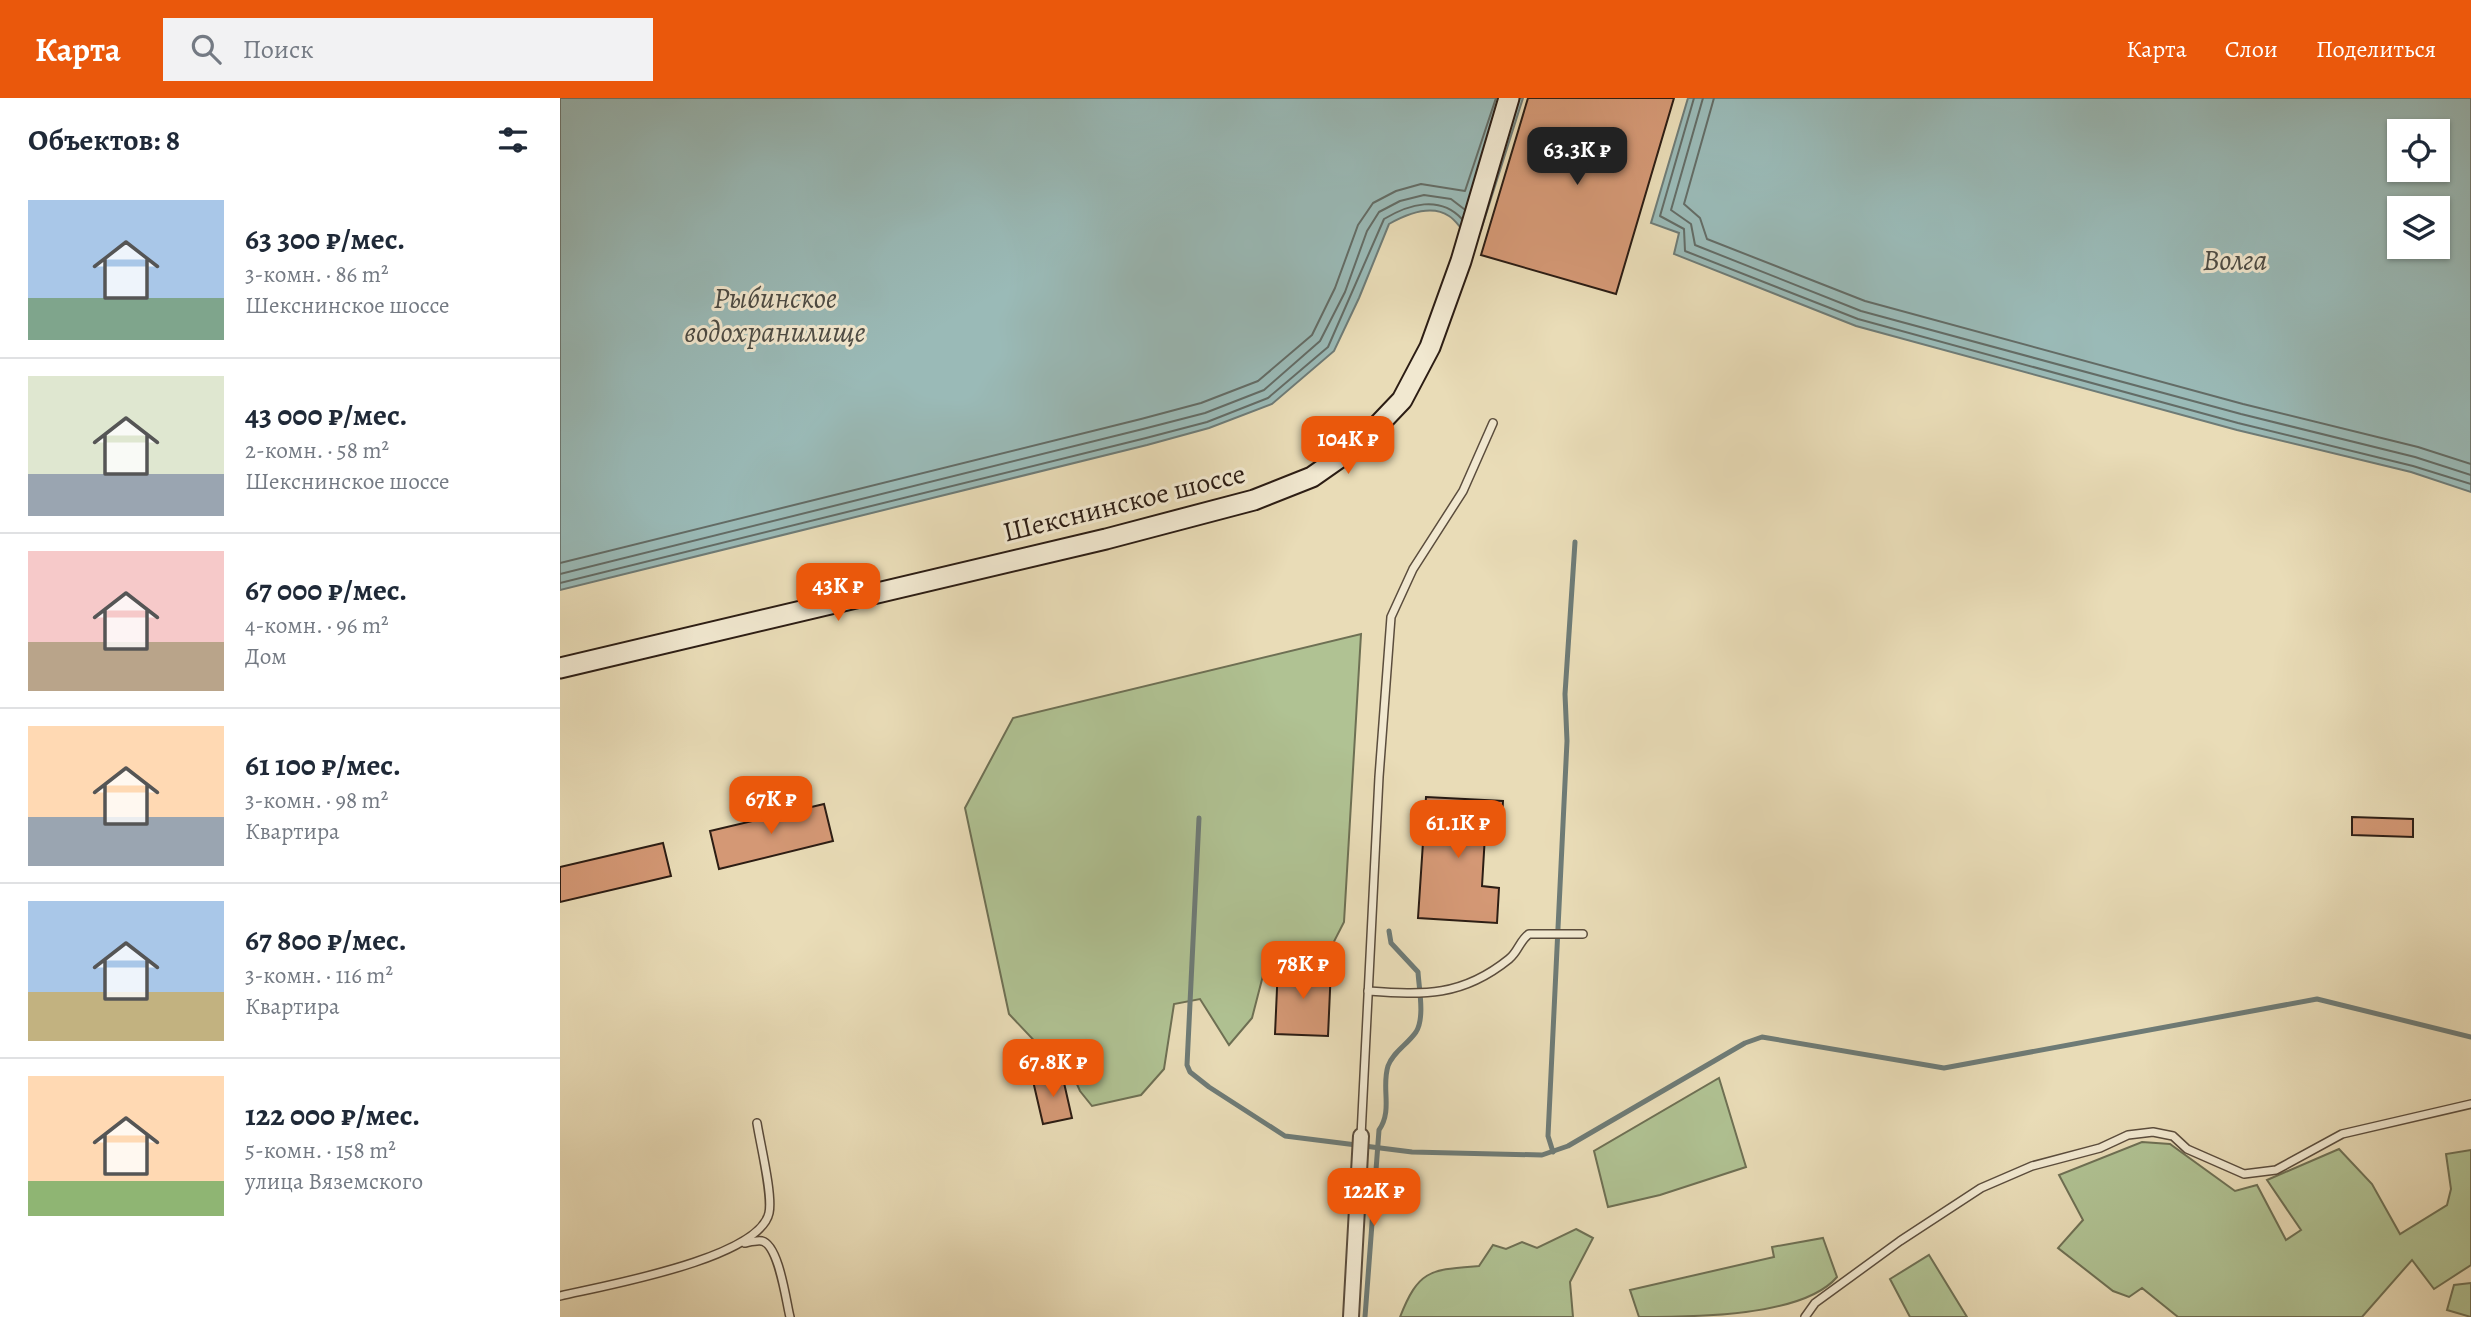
<!DOCTYPE html>
<html lang="ru">
<head>
<meta charset="utf-8">
<style>
	body { margin:0; font-family:Alegreya,serif; background:#f2f2f3; color:#1f2937; height:100vh; display:flex; flex-direction:column; font-size:26px; white-space:nowrap }
	* { box-sizing:border-box; margin:0 }
	p { font-size:23px; color:#747a83 }
	.icon { flex:none; width:38px; height:38px; fill:none; stroke:currentColor; stroke-width:2; stroke-linecap:round; stroke-linejoin:round }
	.map { position:relative; flex:1; overflow:hidden }
	.details { display:flex; flex-direction:column; background:#fff; width:560px }
	.details>* { flex:none }
	.fabs { position:absolute; left:1827px; top:21px; display:grid; gap:14px }
	.fabs a { display:grid; place-items:center; width:63px; height:63px; border-radius:0px; background:#fff; box-shadow:0 2px 5px #0004; font-size:35px }
	.price { position:absolute; translate:-50% -60px; padding:0 16px; border-radius:14px; background:#ea580c; color:#fff; font-size:23px; line-height:46px; filter:drop-shadow(0 2px 4px #0008) }
	.price::after { content:''; position:absolute; left:50%; top:42px; width:21px; height:16px; margin-left:-10px; background:inherit; clip-path:polygon(0 0,100% 0,50% 100%) }
	.price.active { background:#222; color:#fff }
	ul { padding:0; list-style:none }
	li { display:flex; align-items:center; gap:21px; height:175px; padding:0 28px }
	li+li { border-top:2px solid #e0e1e3 }
	li span { display:grid; place-items:center; flex:none; width:196px; height:140px; border-radius:0px; color:#555 }
	li>.icon { margin-inline-start:auto }
	span .icon { width:84px; height:84px; fill:#fffc; stroke-width:1 }
	li b { font-size:30px }
	h2 { display:flex; justify-content:space-between; align-items:center; height:84px; padding:0 28px; font-size:30px }
	header { display:flex; align-items:center; gap:42px; box-sizing:border-box; height:98px; padding:0 35px; background:#ea580c; color:#fff }
	header strong { font-size:33px }
	nav { display:flex; gap:38px; margin-inline-start:auto; font-size:24px }
	.search { width:490px; height:63px; background:#f2f2f3; display:flex; align-items:center; gap:18px; box-sizing:border-box; padding:0 24px; border-radius:0px; color:#747a83; font-size:26px }
	main { display:flex; flex:1; min-height:0 }
	.map>svg:first-child { display:block }
</style>
</head>
<body>
<header>
<strong>Карта</strong>
<div class="search"><svg class="icon" aria-label="search" viewBox="0 0 24 24"><circle cx="10" cy="10" r="6"/><path d="M15 15l6 6"/></svg>Поиск</div>
<nav><a>Карта</a><a>Слои</a><a>Поделиться</a></nav>
</header>
<main>
<section class="details">
<h2>Объектов: 8<svg class="icon" aria-label="filters" viewBox="0 0 24 24"><path d="M4 7h16M4 17h16"/><circle cx="9" cy="7" r="2"/><circle cx="15" cy="17" r="2"/></svg></h2>
<ul>
<li><span style="background:linear-gradient(#a9c7e8 70%,#7fa58c 0)"><svg class="icon" aria-label="home" viewBox="0 0 24 24"><path d="M3 11l9-7 9 7M6 9v11h12V9"/></svg></span><div><b>63 300 ₽/мес.</b><p>3-комн. · 86 m²</p><p>Шекснинское шоссе</p></div></li>
<li><span style="background:linear-gradient(#dfe7d0 70%,#9aa5b1 0)"><svg class="icon" aria-label="home" viewBox="0 0 24 24"><path d="M3 11l9-7 9 7M6 9v11h12V9"/></svg></span><div><b>43 000 ₽/мес.</b><p>2-комн. · 58 m²</p><p>Шекснинское шоссе</p></div></li>
<li><span style="background:linear-gradient(#f6c9c9 65%,#b9a48a 0)"><svg class="icon" aria-label="home" viewBox="0 0 24 24"><path d="M3 11l9-7 9 7M6 9v11h12V9"/></svg></span><div><b>67 000 ₽/мес.</b><p>4-комн. · 96 m²</p><p>Дом</p></div></li>
<li><span style="background:linear-gradient(#ffd9b3 65%,#9aa5b1 0)"><svg class="icon" aria-label="home" viewBox="0 0 24 24"><path d="M3 11l9-7 9 7M6 9v11h12V9"/></svg></span><div><b>61 100 ₽/мес.</b><p>3-комн. · 98 m²</p><p>Квартира</p></div></li>
<li><span style="background:linear-gradient(#a9c7e8 65%,#c2b280 0)"><svg class="icon" aria-label="home" viewBox="0 0 24 24"><path d="M3 11l9-7 9 7M6 9v11h12V9"/></svg></span><div><b>67 800 ₽/мес.</b><p>3-комн. · 116 m²</p><p>Квартира</p></div></li>
<li><span style="background:linear-gradient(#ffd9b3 75%,#8fb573 0)"><svg class="icon" aria-label="home" viewBox="0 0 24 24"><path d="M3 11l9-7 9 7M6 9v11h12V9"/></svg></span><div><b>122 000 ₽/мес.</b><p>5-комн. · 158 m²</p><p>улица Вяземского</p></div></li>
</ul>
</section>
<div class="map">
<svg width="1911" height="1219" viewBox="0 0 1911 1219">
	<rect width="100%" height="100%" fill="#e9dcb7"/>
	<filter id="stains"><feTurbulence type="fractalNoise" baseFrequency=".00286" numOctaves="4"/><feColorMatrix values="0 0 0 0 .2 0 0 0 0 .09 0 0 0 0 .02 0 0 0 .5 -.17"/></filter>
	<radialGradient id="worn" r=".72"><stop offset=".6" stop-color="#630" stop-opacity="0"/><stop offset="1" stop-color="#630" stop-opacity=".3"/></radialGradient>
	<!-- green -->
	<g fill="#b0c293" stroke="#6e7054" stroke-width="2">
		<polygon points="801,536 784,824 762,867 707,862 692,920 669,947 640,901 614,906 604,971 581,997 532,1008 520,993 511,973 501,971 449,916 405,710 453,620"/>
		<polygon points="1159,980 1186,1069 1100,1097 1048,1109 1034,1053"/>
		<polygon points="1582,1044 1610,1046 1675,1093 1697,1087 1726,1142 1741,1132 1707,1082 1779,1051 1812,1086 1840,1136 1887,1107 1891,1091 1886,1056 1911,1052 1911,1167 1874,1191 1852,1162 1802,1219 1618,1219 1582,1190 1569,1199 1553,1193 1498,1150 1523,1122 1499,1077"/>
		<path d="M1016 1131 1033 1140 1010 1184 1013 1219H840C859 1171 870 1172 919 1168L933 1147 946 1151 962 1144 977 1150Z"/>
		<path d="M1263 1140 1277 1179C1243 1219 1134 1219 1079 1219L1070 1192 1214 1159 1212 1149Z"/>
		<polygon points="1369,1157 1407,1219 1350,1219 1330,1181"/>
		<polygon points="1911,1185 1911,1219 1887,1212 1894,1187"/>
	</g>
	<!-- water -->
	<g fill="#9abab7" stroke="#6e7b76" stroke-width="2" fill-rule="evenodd">
		<path d="M0 0H963L921 132 915 139C901 136 900 125 889 118 871 106 845 117 829 126L799 200 774 253 712 306 649 330 587 347 0 492Z"/>
		<path d="M1128 0H1911V394L1851 374 1677 332 1296 228 1114 156 1119 135 1091 125ZM1839 33H1878V72H1839ZM1839 110H1878V149H1839Z"/>
	</g>
	<g fill="none" stroke-linecap="round" stroke-linejoin="round">
		<!-- shore -->
		<g stroke="#636c66" stroke-width="2">
			<polyline points="1134,0 1100,118 1124,131 1125,153 1298,221 1678,325 1853,368 1911,386"/>
			<polyline points="1143,0 1111,112 1131,126 1135,147 1301,213 1681,316 1855,359 1911,377"/>
			<polyline points="1154,0 1124,106 1140,120 1147,141 1305,203 1683,306 1858,349 1911,366"/>
			<polyline points="0,465 581,321 641,305 698,283 752,237 775,190 798,127 813,105 836,93 861,86 905,93 936,0"/>
			<polyline points="0,476 583,331 645,315 704,292 760,243 785,194 807,133 819,114 840,103 864,97 891,101 904,111"/>
			<path d="M0 485 586 340 647 324 708 300 768 249 824 121C849 106 880 97 902 121"/>
		</g>
		<!-- stream -->
		<g stroke="#6e7b76" stroke-width="5">
			<polyline points="639,720 627,967 630,974 649,989 725,1038 852,1054 982,1057 1008,1048 1185,945 1202,939 1384,970 1757,901 1911,939"/>
			<polyline points="993,1054 988,1038 1007,643 1005,596 1015,444"/>
			<path d="M805 1219 819 1032C833 1012 821 990 828 968 833 954 847 947 856 934 865 920 859 891 858 874L831 845 829 833"/>
		</g>
	</g>
	<!-- building -->
	<g fill="#d49875" stroke="#2c1d14" stroke-width="2">
		<polygon points="968,0 1114,0 1056,196 921,157"/>
		<polygon points="866,699 943,703 941,737 925,737 922,788 939,790 937,825 858,820"/>
		<polygon points="264,706 273,743 159,771 150,733"/>
		<polygon points="1792,719 1853,721 1853,739 1792,737"/>
		<polygon points="103,745 111,778 0,804 0,769"/>
		<polygon points="718,868 771,870 768,938 715,936"/>
		<polygon points="502,976 512,1020 483,1026 473,983"/>
	</g>
	<g fill="none" stroke-linecap="round" stroke-linejoin="round">
		<defs>
			<g id="lane">
				<path d="M808 893C864 897 902 899 949 861 958 854 960 842 969 836H1023"/>
				<polyline points="801,1038 819,679 831,519 853,471 903,393 933,325"/>
				<path d="M185 1145C190 1144 197 1142 202 1143 219 1147 226 1203 230 1219"/>
				<path d="M0 1198C42 1188 199 1161 209 1115 213 1097 200 1045 197 1025"/>
				<polyline points="1245,1219 1255,1205 1340,1143 1421,1090 1472,1068 1540,1050 1568,1037 1593,1034 1613,1038 1627,1051 1684,1076 1716,1072 1782,1036 1911,1006"/>
			</g>
			<polyline id="street" points="791,1219 801,1038"/>
			<polyline id="secondary" points="0,570 546,441 694,402 752,379 802,344 842,302 870,249 901,163 949,0"/>
		</defs>
		<!-- lane casing -->
		<use href="#lane" stroke="#5b4d3d" stroke-width="10"/>
		<!-- street casing -->
		<use href="#street" stroke="#5b4d3d" stroke-width="18"/>
		<!-- secondary casing -->
		<use href="#secondary" stroke="#2c1d14" stroke-width="23"/>
		<!-- lane -->
		<use href="#lane" stroke="#f1e8d0" stroke-width="7"/>
		<!-- street -->
		<use href="#street" stroke="#f1e8d0" stroke-width="14"/>
		<!-- secondary -->
		<use href="#secondary" stroke="#f1e8d0" stroke-width="19"/>
	</g>
	<g text-anchor="middle" dominant-baseline="central" stroke-width="6" stroke-linejoin="round" paint-order="stroke">
		<!-- street labels -->
		<g font-size="28" fill="#2c1d14" stroke="#f1e8d0">
			<text transform="translate(564 405) rotate(-14)">Шекснинское шоссе</text>
		</g>
		<!-- water labels -->
		<g font-size="30" font-style="italic" fill="#4d4c45" stroke="#f1e8d0">
			<text x="1675" y="162">Волга</text>
			<text x="215" y="200">Рыбинское<tspan x="215" dy="34">водохранилище</tspan></text>
		</g>
	</g>
	<rect width="100%" height="100%" filter="url(#stains)"/>
	<rect width="100%" height="100%" fill="url(#worn)"/>
</svg>
<div class="fabs">
<a><svg class="icon" aria-label="locate" viewBox="0 0 24 24"><circle cx="12" cy="12" r="6"/><path d="M12 2v4M12 18v4M2 12h4M18 12h4"/></svg></a>
<a><svg class="icon" aria-label="layers" viewBox="0 0 24 24"><path d="M12 4l9 5-9 5-9-5zM3 14l9 5 9-5"/></svg></a>
</div>
<b class="price active" style="left:1017px;top:89px">63.3K ₽</b>
<b class="price" style="left:788px;top:378px">104K ₽</b>
<b class="price" style="left:278px;top:525px">43K ₽</b>
<b class="price" style="left:211px;top:738px">67K ₽</b>
<b class="price" style="left:898px;top:762px">61.1K ₽</b>
<b class="price" style="left:743px;top:903px">78K ₽</b>
<b class="price" style="left:493px;top:1001px">67.8K ₽</b>
<b class="price" style="left:814px;top:1130px">122K ₽</b>
</div>
</main>
</body>
</html>
